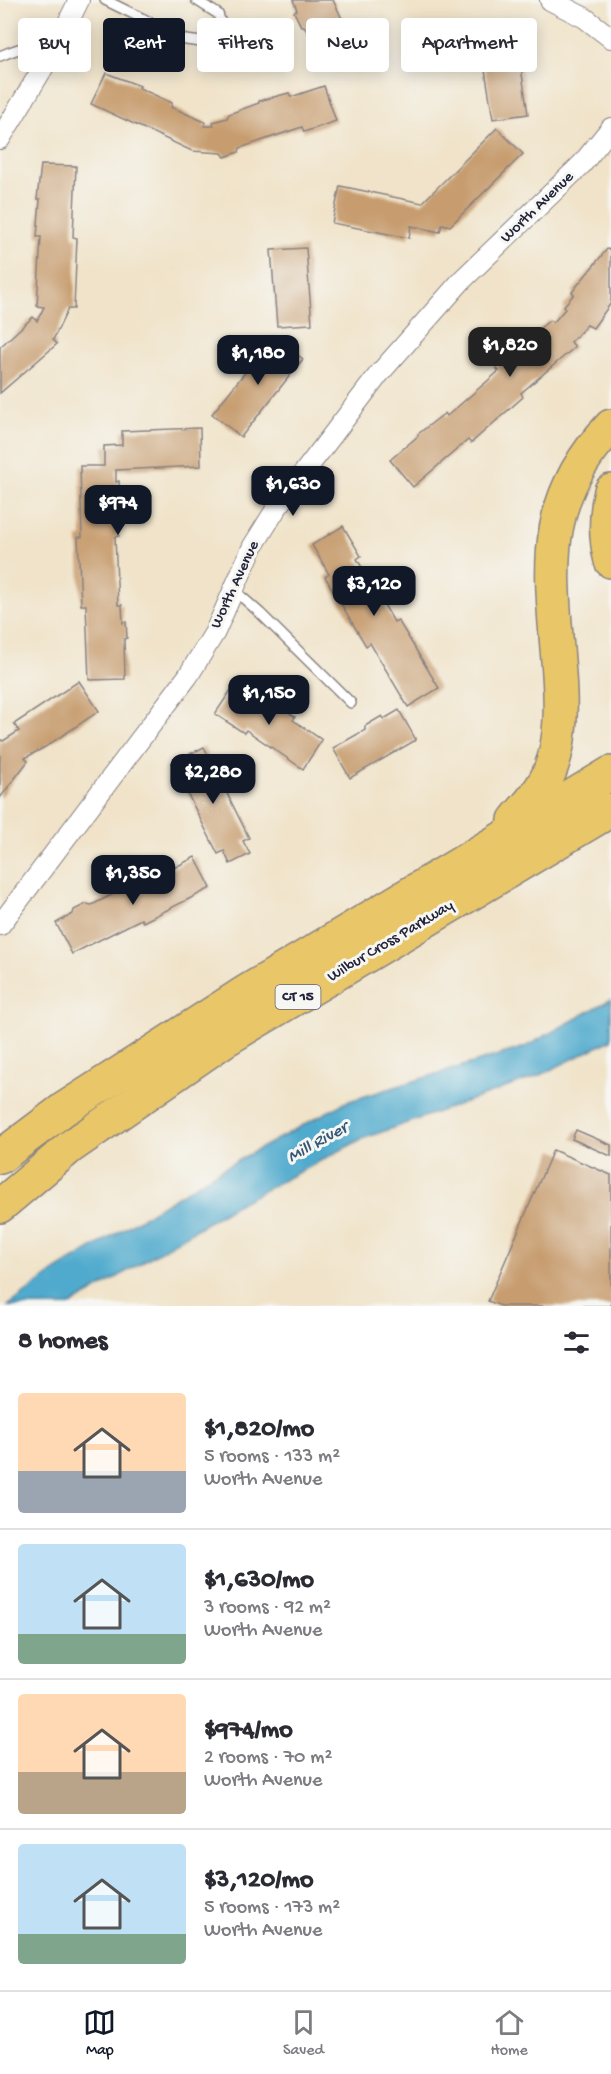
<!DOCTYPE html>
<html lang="en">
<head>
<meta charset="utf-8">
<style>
	body { margin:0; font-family:"Gochi Hand",sans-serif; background:#f7f7f7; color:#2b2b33; height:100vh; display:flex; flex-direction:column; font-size:22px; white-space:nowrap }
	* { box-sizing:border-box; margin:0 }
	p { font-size:20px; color:#7c7c81 }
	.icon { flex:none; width:33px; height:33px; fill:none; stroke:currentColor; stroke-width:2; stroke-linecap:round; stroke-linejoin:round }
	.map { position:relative; height:1306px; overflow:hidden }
	.panel { display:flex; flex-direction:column; background:#fff; flex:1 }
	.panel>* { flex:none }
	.banner { position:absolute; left:18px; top:18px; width:576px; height:54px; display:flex; gap:12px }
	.price { position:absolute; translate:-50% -51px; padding:0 14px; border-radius:12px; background:#111827; color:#fff; font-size:20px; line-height:39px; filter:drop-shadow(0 2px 3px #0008) }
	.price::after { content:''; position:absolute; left:50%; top:36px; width:18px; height:14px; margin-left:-9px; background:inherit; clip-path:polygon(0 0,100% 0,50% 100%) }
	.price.on { background:#222; color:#fff }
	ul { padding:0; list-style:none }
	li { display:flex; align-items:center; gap:18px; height:150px; padding:0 18px }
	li+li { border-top:2px solid #e1e1e2 }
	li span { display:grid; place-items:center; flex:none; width:168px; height:120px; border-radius:6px; color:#555 }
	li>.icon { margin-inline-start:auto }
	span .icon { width:72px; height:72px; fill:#fffc; stroke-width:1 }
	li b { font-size:26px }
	h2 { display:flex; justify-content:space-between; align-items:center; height:72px; padding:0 18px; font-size:26px }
	.tag { padding:0 21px; border-radius:6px; background:#fff; box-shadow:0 3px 15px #0003; font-size:21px; line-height:54px }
	.tag.on { background:#111827; color:#fff }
	.menu { display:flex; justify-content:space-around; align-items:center; height:84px; border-top:2px solid #e1e1e2; background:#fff; font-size:16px; color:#7c7c81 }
	.menu a { display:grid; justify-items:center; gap:3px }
	.menu .on { color:#111827 }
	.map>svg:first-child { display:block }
</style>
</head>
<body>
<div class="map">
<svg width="611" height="1306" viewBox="0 0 611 1306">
	<rect width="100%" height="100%" fill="#f6f6f2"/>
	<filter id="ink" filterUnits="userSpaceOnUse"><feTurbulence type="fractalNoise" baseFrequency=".0167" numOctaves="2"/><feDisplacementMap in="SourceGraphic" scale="12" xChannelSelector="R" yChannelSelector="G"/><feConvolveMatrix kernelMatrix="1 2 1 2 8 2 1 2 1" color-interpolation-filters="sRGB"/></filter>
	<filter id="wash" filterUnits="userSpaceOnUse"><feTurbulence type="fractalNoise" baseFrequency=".008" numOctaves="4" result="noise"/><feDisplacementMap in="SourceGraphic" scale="24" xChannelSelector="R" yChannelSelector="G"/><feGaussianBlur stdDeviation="1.35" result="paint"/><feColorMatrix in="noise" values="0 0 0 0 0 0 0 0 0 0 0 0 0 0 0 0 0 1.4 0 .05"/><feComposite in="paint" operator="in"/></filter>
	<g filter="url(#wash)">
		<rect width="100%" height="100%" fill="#f0e3c9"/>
		<!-- water -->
		<polygon fill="#4faacd" stroke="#386684" stroke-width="1.5" points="611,999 611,1040 536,1077 362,1139 236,1205 70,1306 8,1306 56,1270 222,1169 346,1102 525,1047"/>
		<g id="blocks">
			<!-- building -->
			<g fill="#c79d70">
				<polygon points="293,0 333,0 347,29 350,28 360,55 328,69 312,39 312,40 304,26 301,26 294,12 297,10"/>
				<polygon points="516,34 528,114 493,119 480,39"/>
				<polygon points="106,73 140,86 139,88 172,103 171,107 205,122 204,126 214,126 213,122 227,118 229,114 259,103 259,101 289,93 291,97 324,86 336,121 304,132 302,127 240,148 239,152 225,157 222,153 192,151 91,104"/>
				<polygon points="497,128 523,154 450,226 442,224 440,232 411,226 409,238 332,223 340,186 422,203"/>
				<polygon points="41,165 76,166 73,237 77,238 74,309 68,309 53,340 57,344 0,393 0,347 33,317 37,321 44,307 37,306 41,237 37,237 40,199 37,199"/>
				<polygon points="306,248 312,324 277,326 271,250"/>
				<polygon points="607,249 611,250 611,303 593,328 587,325 571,342 575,347 521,393 523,397 471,443 468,440 413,487 390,460 418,436 418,434 445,413 447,416 499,371 496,368 525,343 524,341 550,320 553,323 565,309 563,307 574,294 572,292"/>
				<polygon points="274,336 303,359 241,437 212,414"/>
				<polygon points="200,428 201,466 116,470 116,482 119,481 120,499 118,501 119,536 115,537 118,605 122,605 123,623 126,622 127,638 124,639 125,679 89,680 86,605 81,605 78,537 82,537 80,466 104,466 104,446 122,445 122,431"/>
				<polygon points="343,526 361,556 357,559 394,622 398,620 439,688 408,707 370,643 366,646 325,577 329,574 312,545"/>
				<polygon points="79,681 99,711 45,747 25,758 28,761 0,798 0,739 3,741 19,731 14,724"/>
				<polygon points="235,684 262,703 266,701 278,710 280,707 295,717 293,720 322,740 303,769 246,730 244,733 215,714"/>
				<polygon points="399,710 416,740 350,778 333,748 365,730 365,726 382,716 384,719"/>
				<polygon points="204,747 249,838 243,841 250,854 230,864 224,851 218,854 172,763"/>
				<polygon points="195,857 211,888 143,922 141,919 72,954 56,923 73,914 74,910 86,904 92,905 125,888 127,892"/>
				<polygon points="576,1130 611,1145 611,1156 572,1139"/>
				<polygon points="553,1150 611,1175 611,1306 501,1306 488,1301"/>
			</g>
		</g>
	</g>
	<g filter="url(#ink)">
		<use href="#blocks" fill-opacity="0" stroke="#898282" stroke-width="1.5"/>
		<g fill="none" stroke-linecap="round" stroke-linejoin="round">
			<defs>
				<g id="lane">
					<polyline points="105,0 186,40 216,44 223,29 218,14 196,0"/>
					<path d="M0 56C22 47 31 43 54 49"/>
					<polyline points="233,589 260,613 351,703"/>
				</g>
				<g id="street">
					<polyline points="550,0 585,18 611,38"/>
					<polyline points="0,139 58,43 79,0"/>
					<polyline points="0,925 188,676 215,632 253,546 276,509 379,374 462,280 582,164 611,128"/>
				</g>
				<g id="highway">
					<path d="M611 491C605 515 605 537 611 561"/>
					<path d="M515 820C528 804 544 789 551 768 562 739 561 704 559 674 552 574 536 505 611 426"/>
					<polyline points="0,1157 64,1109 246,992 611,773"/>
					<polyline points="0,1206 70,1147 225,1040 611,810"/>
				</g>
			</defs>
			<!-- lane casing -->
			<use href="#lane" stroke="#898282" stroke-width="12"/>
			<!-- street casing -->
			<use href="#street" stroke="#898282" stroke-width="22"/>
			<!-- highway casing -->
			<use href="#highway" stroke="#898282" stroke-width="36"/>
			<!-- lane -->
			<use href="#lane" stroke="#fff" stroke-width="9"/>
			<!-- street -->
			<use href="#street" stroke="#fff" stroke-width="20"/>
			<!-- highway -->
			<use href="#highway" stroke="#e9c769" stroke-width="33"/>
		</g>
	</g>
	<g text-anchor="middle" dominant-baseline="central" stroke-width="6" stroke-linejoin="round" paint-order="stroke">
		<!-- shield labels -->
		<rect fill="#f6f6f2" stroke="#626272" stroke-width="1.5" x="275.5" y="985" width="45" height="24" rx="4.5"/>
		<g font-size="15" font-weight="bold" fill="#22223b">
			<text x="298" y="997">CT 15</text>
		</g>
		<!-- street labels -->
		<g font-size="16" fill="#22223b" stroke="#f6f6f2">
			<text transform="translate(538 208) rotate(-44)">Worth Avenue</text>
			<text transform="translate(236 585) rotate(-65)">Worth Avenue</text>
			<text transform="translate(391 942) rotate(-31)">Wilbur Cross Parkway</text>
		</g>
		<!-- water labels -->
		<g font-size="18" font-style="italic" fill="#345875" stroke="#f6f6f2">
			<text transform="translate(318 1143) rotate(-29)">Mill River</text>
		</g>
	</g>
</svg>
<b class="price on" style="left:510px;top:378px">$1,820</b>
<b class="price" style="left:258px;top:386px">$1,180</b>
<b class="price" style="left:293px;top:517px">$1,630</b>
<b class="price" style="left:118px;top:536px">$974</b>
<b class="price" style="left:374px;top:617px">$3,120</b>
<b class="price" style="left:269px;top:726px">$1,150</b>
<b class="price" style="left:213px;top:805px">$2,280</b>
<b class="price" style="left:133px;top:906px">$1,350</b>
<div class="banner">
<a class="tag">Buy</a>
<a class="tag on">Rent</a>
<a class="tag">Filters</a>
<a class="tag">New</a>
<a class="tag">Apartment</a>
</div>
</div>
<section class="panel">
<h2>8 homes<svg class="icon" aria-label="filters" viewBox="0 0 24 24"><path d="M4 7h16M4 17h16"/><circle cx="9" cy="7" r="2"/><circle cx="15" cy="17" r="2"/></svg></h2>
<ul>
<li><span style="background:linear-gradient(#ffd9b3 65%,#9aa5b1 0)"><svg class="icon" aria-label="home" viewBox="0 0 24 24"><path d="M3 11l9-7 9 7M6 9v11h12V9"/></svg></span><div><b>$1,820/mo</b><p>5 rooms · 133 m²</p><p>Worth Avenue</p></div></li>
<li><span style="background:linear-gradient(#bfe0f5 75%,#7fa58c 0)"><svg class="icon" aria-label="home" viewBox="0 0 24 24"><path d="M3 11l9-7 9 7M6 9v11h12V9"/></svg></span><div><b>$1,630/mo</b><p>3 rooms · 92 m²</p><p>Worth Avenue</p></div></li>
<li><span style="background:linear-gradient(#ffd9b3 65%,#b9a48a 0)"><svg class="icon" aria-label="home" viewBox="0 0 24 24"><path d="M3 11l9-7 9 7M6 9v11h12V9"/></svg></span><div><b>$974/mo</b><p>2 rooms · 70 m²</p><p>Worth Avenue</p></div></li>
<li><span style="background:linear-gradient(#bfe0f5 75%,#7fa58c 0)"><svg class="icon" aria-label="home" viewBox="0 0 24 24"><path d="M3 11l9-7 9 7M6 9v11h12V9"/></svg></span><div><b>$3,120/mo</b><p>5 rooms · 173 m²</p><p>Worth Avenue</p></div></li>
</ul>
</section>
<nav class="menu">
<a class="on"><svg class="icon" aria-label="map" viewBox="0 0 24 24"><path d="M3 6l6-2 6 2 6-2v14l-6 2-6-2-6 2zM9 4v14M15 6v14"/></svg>Map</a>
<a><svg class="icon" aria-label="saved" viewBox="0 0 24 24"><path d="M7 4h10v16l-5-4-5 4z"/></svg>Saved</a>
<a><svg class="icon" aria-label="home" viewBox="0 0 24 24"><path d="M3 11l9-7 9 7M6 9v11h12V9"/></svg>Home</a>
</nav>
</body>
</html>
